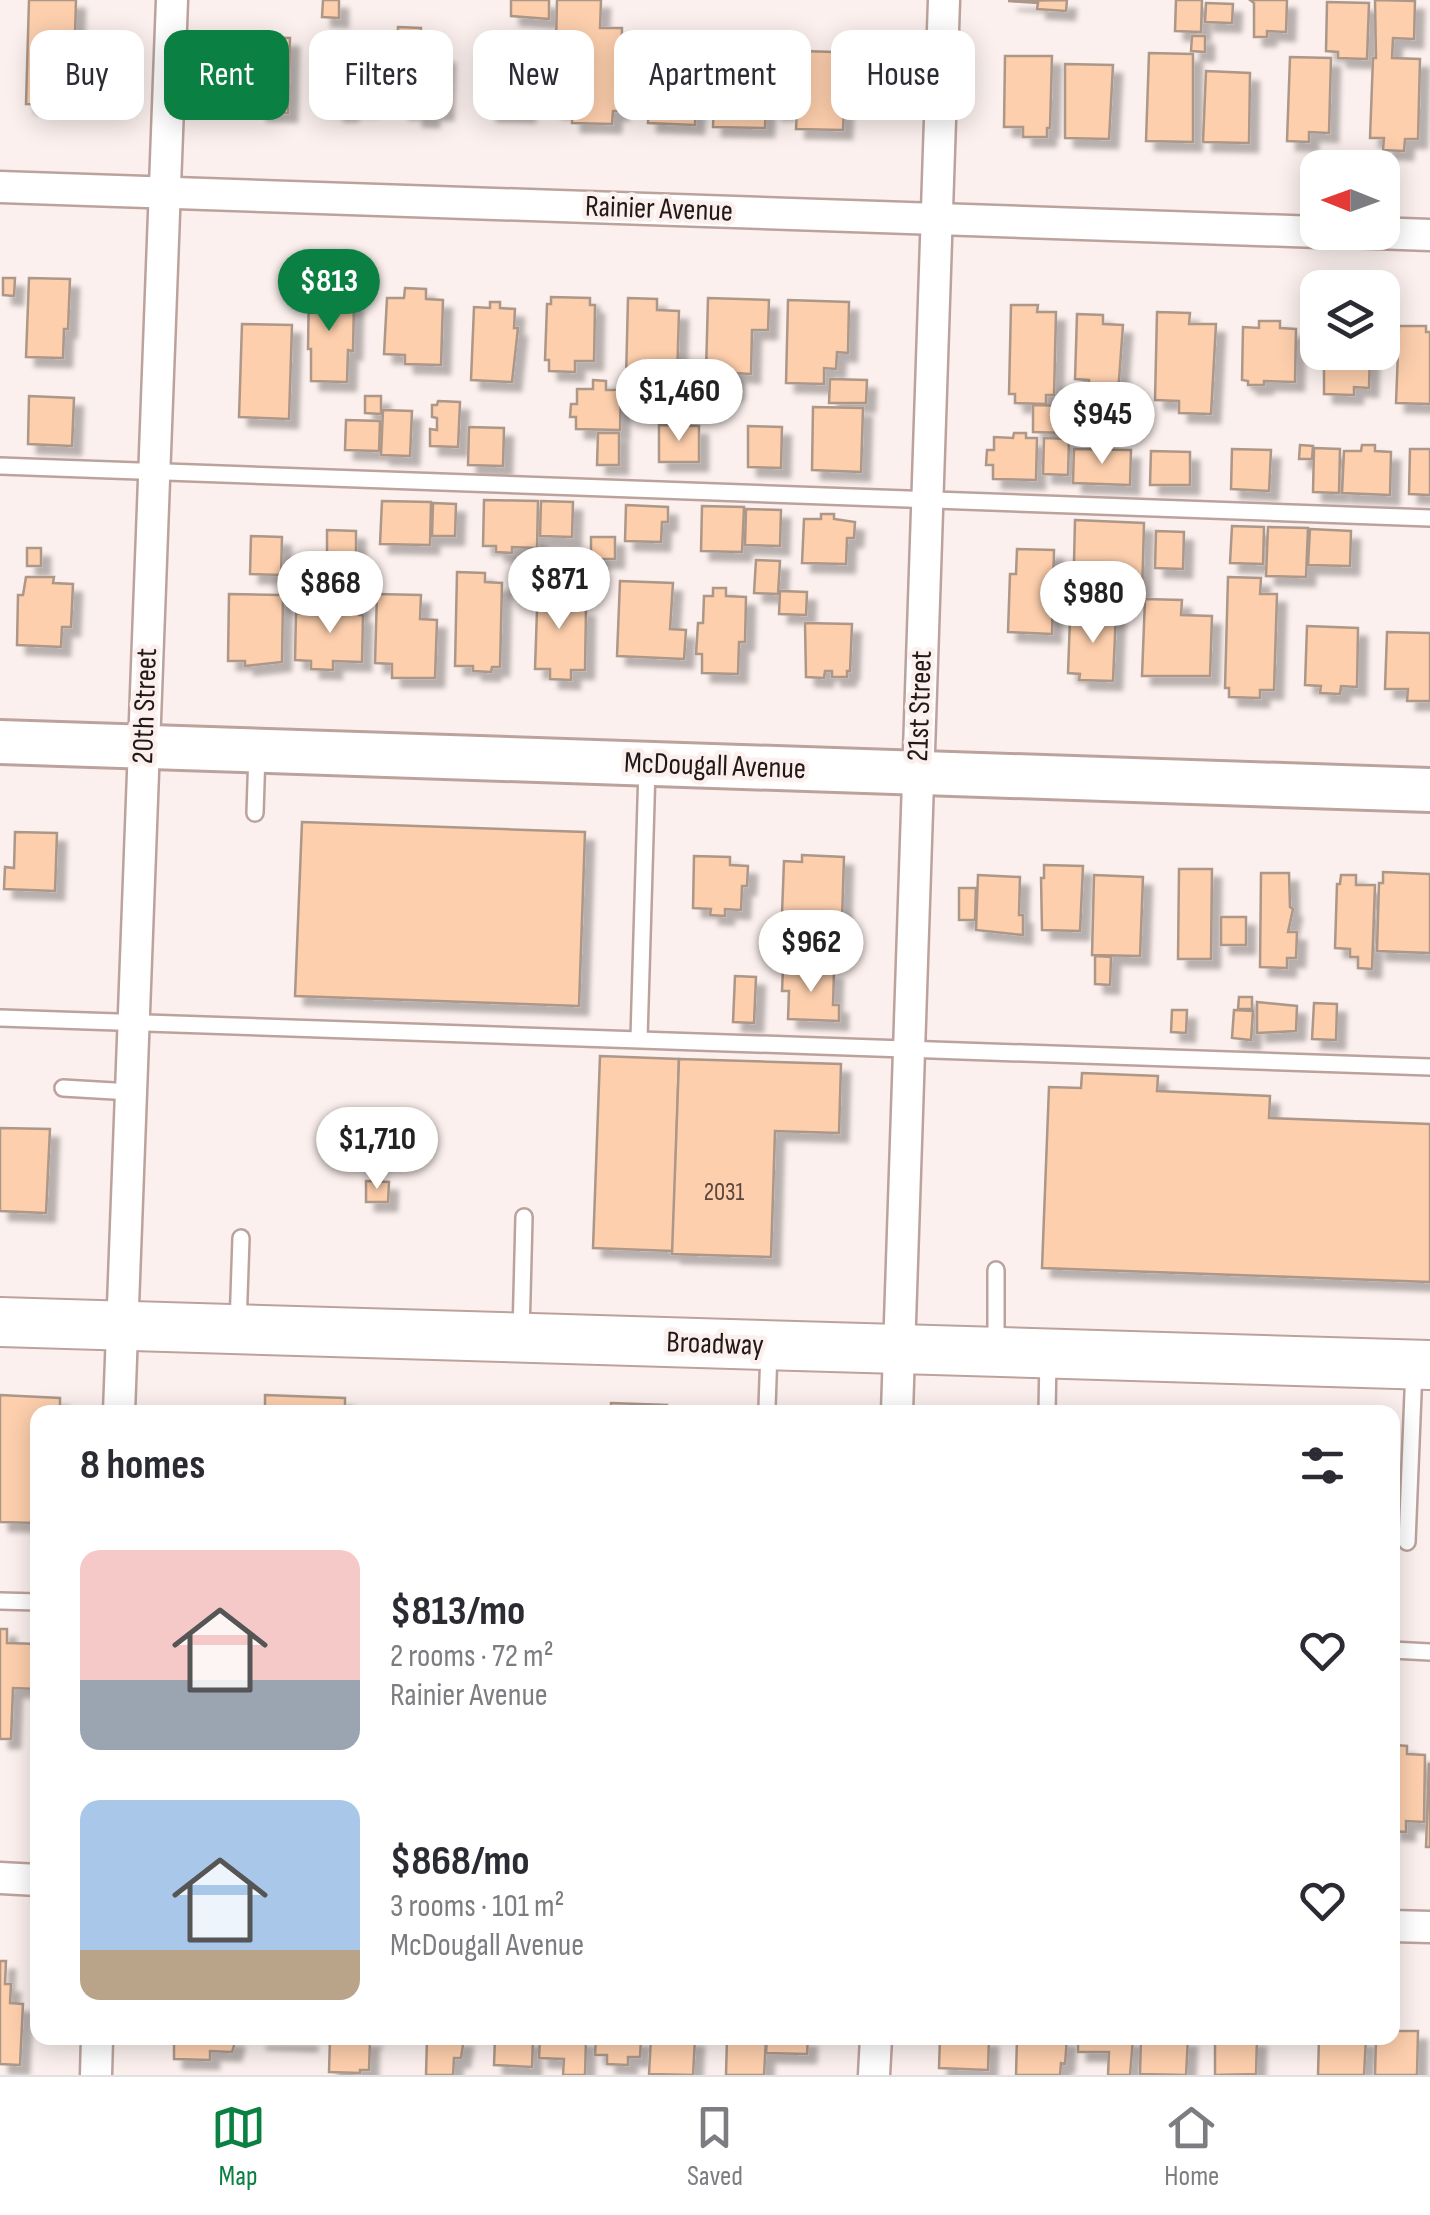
<!DOCTYPE html>
<html lang="en">
<head>
<meta charset="utf-8">
<style>
	body { margin:0; font-family:"Sofia Sans Condensed",sans-serif; background:#f7f7f7; color:#2b2b33; height:100vh; display:flex; flex-direction:column; font-size:38px; white-space:nowrap }
	* { box-sizing:border-box; margin:0 }
	p { font-size:32px; color:#7c7c81 }
	.icon { flex:none; width:55px; height:55px; fill:none; stroke:currentColor; stroke-width:2; stroke-linecap:round; stroke-linejoin:round }
	.map { position:relative; flex:1; overflow:hidden }
	.sheet { position:absolute; left:30px; top:1405px; width:1370px; height:640px; display:flex; flex-direction:column; background:#fff; border-radius:20px; box-shadow:0 5px 25px #0003 }
	.sheet>* { flex:none }
	.hud { position:absolute; left:30px; top:30px; width:1370px; height:90px; display:flex; gap:20px }
	.needle { width:65px; rotate:271deg }
	.buttons { position:absolute; left:1300px; top:150px; display:grid; gap:20px }
	.buttons a { display:grid; place-items:center; width:100px; height:100px; border-radius:20px; background:#fff; box-shadow:0 5px 25px #0003; font-size:50px }
	.price { position:absolute; translate:-50% -85px; padding:0 22px; border-radius:35px; background:#fff; color:#222; font-size:32px; line-height:65px; filter:drop-shadow(0 2px 5px #0008) }
	.price::after { content:''; position:absolute; left:50%; top:60px; width:30px; height:22px; margin-left:-15px; background:inherit; clip-path:polygon(0 0,100% 0,50% 100%) }
	.price.selected { background:#0b8043; color:#fff }
	ul { padding:0; list-style:none }
	li { display:flex; align-items:center; gap:30px; height:250px; padding:0 50px }
	li span { display:grid; place-items:center; flex:none; width:280px; height:200px; border-radius:20px; color:#555 }
	li>.icon { margin-inline-start:auto }
	span .icon { width:120px; height:120px; fill:#fffc; stroke-width:1 }
	li b { font-size:42px }
	h2 { display:flex; justify-content:space-between; align-items:center; height:120px; padding:0 50px; font-size:42px }
	.chip { padding:0 35px; border-radius:20px; background:#fff; box-shadow:0 5px 25px #0003; font-size:35px; line-height:90px }
	.chip.selected { background:#0b8043; color:#fff }
	.menu { display:flex; justify-content:space-around; align-items:center; height:140px; border-top:2px solid #e1e1e2; background:#fff; font-size:28px; color:#7c7c81 }
	.menu a { display:grid; justify-items:center; gap:5px }
	.menu .selected { color:#0b8043 }
	.map>svg:first-child { display:block }
</style>
</head>
<body>
<div class="map">
<svg width="1430" height="2075" viewBox="0 0 1430 2075">
	<defs>
		<filter id="shadow"><feDropShadow dx="9" dy="9" stdDeviation="2.5" flood-color="#0004"/></filter>
	</defs>
	<rect width="100%" height="100%" fill="#fbf0ed"/>
	<!-- building -->
	<g fill="#fdcfad" stroke="#ac9788" stroke-width="2.5" filter="url(#shadow)">
		<polygon points="29,0 76,0 73,105 26,104"/>
		<polygon points="323,0 339,0 339,18 322,17"/>
		<polygon points="511,0 549,0 549,19 511,16"/>
		<polygon points="557,0 601,0 600,28 622,28 620,111 613,111 612,124 572,123 572,110 553,109 555,80 563,80 565,44 556,44"/>
		<polygon points="1067,0 1066,11 1037,9 1038,3 1008,1"/>
		<polygon points="1176,0 1202,0 1201,32 1175,31"/>
		<polygon points="1250,0 1287,0 1286,32 1267,31 1267,37 1254,37 1254,3"/>
		<polygon points="1375,0 1415,1 1414,39 1393,38 1392,58 1420,59 1418,139 1405,139 1404,151 1383,150 1384,138 1370,138 1373,58 1376,58"/>
		<polygon points="1327,2 1369,3 1367,59 1338,58 1338,52 1326,51"/>
		<polygon points="1206,3 1233,4 1232,23 1205,22"/>
		<polygon points="398,27 421,28 420,45 431,46 431,54 446,55 444,111 430,111 430,118 414,117 414,110 400,110 401,83 396,82"/>
		<polygon points="1192,36 1205,36 1205,52 1191,51"/>
		<polygon points="243,37 290,38 288,113 258,112 258,102 241,101"/>
		<polygon points="651,37 698,38 695,125 648,123"/>
		<polygon points="716,38 768,39 765,128 713,127"/>
		<polygon points="482,44 528,45 528,57 536,57 535,74 528,73 526,113 488,112 489,90 480,90"/>
		<polygon points="318,50 370,51 370,65 375,66 374,92 368,91 368,108 349,107 349,112 335,112 335,107 317,106"/>
		<polygon points="800,51 835,52 834,61 846,61 843,130 796,129"/>
		<polygon points="1149,53 1193,54 1193,142 1146,141"/>
		<polygon points="1005,56 1052,56 1050,128 1047,128 1047,137 1023,137 1023,127 1004,127"/>
		<polygon points="1290,57 1331,58 1329,133 1309,132 1309,142 1287,141"/>
		<polygon points="1065,64 1113,65 1109,139 1065,138"/>
		<polygon points="1206,71 1250,73 1249,143 1203,142"/>
		<polygon points="774,95 787,95 787,111 773,111"/>
		<polygon points="3,278 15,278 14,296 3,295"/>
		<polygon points="29,278 70,279 68,329 64,329 63,358 26,357"/>
		<polygon points="332,284 335,286 334,301 354,302 353,351 348,350 347,382 311,381 311,349 308,349 309,285"/>
		<polygon points="405,288 426,289 426,299 443,300 441,365 405,364 405,355 384,354 387,298 404,298"/>
		<polygon points="551,297 590,298 590,305 595,305 594,361 575,361 575,372 549,371 549,360 545,360 547,304 551,304"/>
		<polygon points="628,298 657,299 657,310 679,311 677,379 626,378"/>
		<polygon points="708,298 769,300 768,330 752,330 751,374 735,373 734,391 710,391 711,373 706,372"/>
		<polygon points="788,300 849,302 848,353 837,352 836,369 824,368 824,384 786,383"/>
		<polygon points="490,302 500,302 500,308 515,309 514,328 518,328 512,382 471,380 474,307 490,308"/>
		<polygon points="1011,305 1038,305 1037,312 1056,312 1054,395 1046,395 1046,404 1015,403 1015,394 1009,394"/>
		<polygon points="1157,312 1190,313 1189,324 1216,324 1211,414 1179,413 1179,401 1155,400"/>
		<polygon points="1077,314 1103,315 1103,324 1123,325 1118,393 1094,392 1089,390 1089,380 1075,379"/>
		<polygon points="1259,321 1280,321 1280,328 1296,329 1295,382 1264,381 1264,385 1248,385 1248,381 1242,380 1243,327 1259,328"/>
		<polygon points="242,324 292,325 289,419 239,417"/>
		<polygon points="1399,326 1426,326 1426,332 1430,332 1430,404 1396,403"/>
		<polygon points="1324,352 1370,352 1369,388 1354,387 1354,395 1324,394"/>
		<polygon points="830,379 867,380 866,403 829,403"/>
		<polygon points="593,380 606,381 606,390 621,390 620,430 576,429 576,417 570,417 571,404 577,404 577,389 593,389"/>
		<polygon points="29,396 74,398 72,446 28,444"/>
		<polygon points="365,396 381,396 381,414 365,413"/>
		<polygon points="438,401 460,402 458,447 430,446 430,429 437,430 437,418 432,417 432,405 437,405"/>
		<polygon points="1033,405 1068,406 1067,433 1033,432"/>
		<polygon points="813,407 863,408 861,472 812,470"/>
		<polygon points="383,410 412,411 410,456 381,455"/>
		<polygon points="346,420 380,421 379,451 345,450"/>
		<polygon points="659,425 699,426 699,462 659,462"/>
		<polygon points="748,426 782,427 781,468 748,467"/>
		<polygon points="469,427 504,428 503,466 468,465"/>
		<polygon points="598,433 619,433 619,465 597,465"/>
		<polygon points="1014,433 1026,433 1026,438 1037,438 1036,480 993,479 993,465 986,465 987,450 994,450 994,437 1013,438"/>
		<polygon points="1044,438 1069,439 1068,475 1043,474"/>
		<polygon points="1300,445 1313,446 1312,459 1299,459"/>
		<polygon points="1362,445 1375,445 1375,451 1391,452 1390,495 1342,493 1344,451 1361,451"/>
		<polygon points="1314,448 1340,449 1339,493 1313,492"/>
		<polygon points="1074,449 1131,450 1130,485 1073,483"/>
		<polygon points="1232,449 1271,450 1269,491 1231,489"/>
		<polygon points="1410,449 1430,449 1430,495 1409,494"/>
		<polygon points="1151,451 1190,452 1190,485 1150,485"/>
		<polygon points="484,500 538,501 537,548 512,547 512,553 496,552 496,546 483,546"/>
		<polygon points="382,501 431,502 430,545 380,544"/>
		<polygon points="541,501 573,502 572,537 540,536"/>
		<polygon points="433,503 456,504 455,536 432,536"/>
		<polygon points="626,505 668,507 668,522 662,522 661,542 625,541"/>
		<polygon points="702,506 744,507 742,552 701,551"/>
		<polygon points="746,509 781,510 780,546 745,545"/>
		<polygon points="821,514 834,514 834,519 855,522 854,538 847,538 846,564 802,563 804,519 821,519"/>
		<polygon points="1075,520 1144,523 1142,594 1108,593 1109,563 1074,562"/>
		<polygon points="1232,526 1264,527 1263,564 1230,563"/>
		<polygon points="1268,527 1308,528 1306,577 1266,576"/>
		<polygon points="1310,529 1351,531 1350,566 1308,565"/>
		<polygon points="327,530 356,531 356,565 327,564"/>
		<polygon points="1156,531 1184,532 1183,569 1155,568"/>
		<polygon points="251,536 282,537 281,575 250,574"/>
		<rect x="591" y="537" width="24" height="22"/>
		<rect x="27" y="548" width="14" height="18"/>
		<polygon points="1017,549 1054,550 1052,634 1008,632 1010,574 1016,574"/>
		<polygon points="756,560 780,561 778,594 754,593"/>
		<polygon points="457,572 485,573 485,582 502,583 500,667 492,667 491,672 473,671 473,666 455,666"/>
		<polygon points="26,577 54,577 53,583 73,584 71,627 62,627 61,647 17,645 18,595 23,595"/>
		<polygon points="1228,577 1261,578 1260,594 1277,594 1274,690 1260,690 1260,698 1229,697 1229,688 1225,688"/>
		<polygon points="538,581 566,582 565,607 586,608 585,670 571,670 571,680 550,679 550,669 535,669"/>
		<polygon points="620,581 673,583 670,629 686,630 684,659 617,656"/>
		<polygon points="713,588 726,588 726,596 746,597 745,642 739,642 738,674 702,673 702,654 696,654 698,623 703,623 704,596 713,596"/>
		<polygon points="780,591 807,592 806,615 779,614"/>
		<polygon points="229,594 283,595 282,662 245,666 245,661 228,661"/>
		<polygon points="377,594 421,595 420,619 437,620 435,678 392,678 392,664 375,663"/>
		<polygon points="1145,599 1182,600 1181,615 1212,616 1210,676 1142,676"/>
		<polygon points="327,602 359,603 359,615 363,615 362,662 333,661 333,670 311,669 311,661 295,660 296,613 327,614"/>
		<polygon points="1088,611 1116,612 1113,681 1079,680 1080,674 1068,673 1070,619 1088,619"/>
		<polygon points="805,623 852,624 850,671 847,671 847,677 832,677 832,671 825,671 824,678 806,677"/>
		<polygon points="1307,626 1358,628 1357,687 1341,686 1340,694 1320,693 1321,686 1305,685"/>
		<polygon points="1387,632 1430,633 1430,701 1407,701 1408,689 1385,689"/>
		<polygon points="302,822 585,832 579,1006 295,996"/>
		<polygon points="15,832 57,833 55,891 4,889 5,867 14,868"/>
		<polygon points="802,855 844,857 842,919 827,918 827,941 781,940 784,861 802,862"/>
		<polygon points="694,856 730,857 730,865 748,866 747,886 742,886 741,910 725,909 725,916 710,915 711,909 693,908"/>
		<polygon points="1044,865 1083,866 1080,931 1042,930 1041,878 1044,878"/>
		<polygon points="1179,869 1212,869 1211,959 1178,959"/>
		<polygon points="1383,872 1430,874 1430,953 1377,951 1379,883 1383,883"/>
		<polygon points="1261,873 1289,873 1290,907 1293,909 1288,932 1297,932 1296,958 1287,958 1287,968 1260,967"/>
		<polygon points="978,875 1020,877 1019,915 1023,915 1023,935 976,930"/>
		<polygon points="1094,875 1143,877 1140,956 1092,955"/>
		<polygon points="1341,875 1356,875 1356,885 1375,885 1372,969 1358,968 1358,957 1350,957 1350,949 1335,948 1337,884 1340,884"/>
		<polygon points="959,888 976,888 975,920 959,920"/>
		<rect x="1221" y="917" width="25" height="28"/>
		<polygon points="1095,956 1111,957 1110,985 1095,984"/>
		<polygon points="783,969 834,971 833,1005 839,1005 839,1021 788,1019 789,991 782,991"/>
		<polygon points="735,976 756,977 754,1023 733,1022"/>
		<polygon points="1239,997 1252,997 1252,1009 1238,1009"/>
		<polygon points="1257,1002 1297,1006 1296,1031 1257,1033"/>
		<polygon points="1314,1003 1337,1004 1336,1040 1312,1039"/>
		<polygon points="1172,1010 1187,1010 1186,1033 1171,1032"/>
		<polygon points="1234,1010 1253,1011 1251,1040 1232,1038"/>
		<polygon points="600,1056 679,1059 673,1251 593,1248"/>
		<polygon points="679,1059 841,1064 839,1133 775,1131 771,1257 672,1254"/>
		<polygon points="1082,1073 1158,1076 1157,1091 1270,1096 1269,1118 1430,1124 1430,1282 1042,1268 1049,1087 1081,1088"/>
		<polygon points="0,1128 50,1129 46,1213 0,1211"/>
		<polygon points="366,1181 389,1182 388,1202 366,1202"/>
		<polygon points="0,1395 60,1398 60,1412 38,1412 38,1523 0,1522"/>
		<polygon points="265,1395 345,1398 345,1412 265,1412"/>
		<polygon points="611,1403 667,1405 667,1412 611,1412"/>
		<polygon points="555,1409 611,1411 611,1412 555,1412"/>
		<polygon points="0,1629 7,1629 7,1643 38,1644 38,1689 13,1688 11,1739 0,1739"/>
		<polygon points="1395,1745 1407,1746 1407,1754 1425,1755 1424,1822 1406,1821 1406,1832 1392,1831"/>
		<polygon points="1429,1764 1430,1764 1430,1847 1426,1847"/>
		<polygon points="0,1961 6,1961 5,1984 11,1984 10,2003 23,2004 20,2065 0,2064"/>
		<polygon points="1397,2031 1418,2031 1417,2075 1375,2075 1376,2038 1392,2038"/>
		<polygon points="174,2038 235,2038 235,2042 232,2052 210,2051 210,2060 174,2059"/>
		<polygon points="258,2038 308,2038 308,2042 258,2040"/>
		<polygon points="330,2038 374,2038 370,2039 369,2070 360,2070 360,2073 329,2072"/>
		<polygon points="427,2038 464,2038 461,2058 454,2058 453,2075 426,2075"/>
		<polygon points="495,2038 533,2038 532,2067 494,2065"/>
		<polygon points="540,2038 586,2038 585,2075 563,2075 564,2059 539,2058"/>
		<polygon points="596,2038 641,2038 640,2057 628,2057 628,2065 607,2064 607,2055 595,2055"/>
		<polygon points="651,2038 695,2038 693,2075 649,2074"/>
		<polygon points="727,2038 766,2038 764,2075 726,2075"/>
		<polygon points="767,2038 808,2038 807,2054 766,2053"/>
		<polygon points="940,2038 989,2038 988,2070 939,2068"/>
		<polygon points="1017,2038 1067,2038 1065,2064 1061,2063 1060,2075 1016,2075"/>
		<polygon points="1078,2038 1133,2038 1130,2075 1108,2075 1109,2052 1078,2052"/>
		<polygon points="1141,2038 1188,2038 1186,2075 1140,2074"/>
		<polygon points="1215,2038 1257,2038 1256,2074 1215,2075"/>
		<polygon points="1319,2038 1366,2038 1364,2075 1318,2075"/>
	</g>
	<g fill="none" stroke-linecap="round" stroke-linejoin="round">
		<defs>
			<g id="lane">
				<polyline points="0,466 1430,518"/>
				<polyline points="255,813 257,752"/>
				<polyline points="0,1018 1430,1067"/>
				<polyline points="639,1038 647,768"/>
				<polyline points="63,1088 131,1092"/>
				<polyline points="238,1326 241,1238"/>
				<polyline points="521,1334 524,1217"/>
				<polyline points="996,1348 996,1270"/>
				<polyline points="767,1407 769,1351"/>
				<polyline points="1047,1412 1048,1357"/>
				<polyline points="1407,1542 1414,1368"/>
				<polyline points="0,1601 38,1602"/>
				<polyline points="1392,1650 1430,1652"/>
			</g>
			<g id="street">
				<polyline points="0,187 1318,232"/>
				<polyline points="1347,232 1430,235"/>
				<polyline points="119,1412 172,0"/>
				<polyline points="897,1412 944,0"/>
				<polyline points="0,1878 38,1880"/>
				<polyline points="1392,1926 1430,1927"/>
				<polyline points="96,2075 97,2038"/>
				<polyline points="874,2075 876,2038"/>
			</g>
			<polyline id="secondary" points="0,742 1430,790"/>
			<polyline id="primary" points="0,1322 1430,1365"/>
		</defs>
		<!-- lane casing -->
		<use href="#lane" stroke="#bca29c" stroke-width="20"/>
		<!-- street casing -->
		<use href="#street" stroke="#bca29c" stroke-width="35"/>
		<!-- secondary casing -->
		<use href="#secondary" stroke="#bca29c" stroke-width="48"/>
		<!-- primary casing -->
		<use href="#primary" stroke="#bca29c" stroke-width="52"/>
		<!-- lane -->
		<use href="#lane" stroke="#fff" stroke-width="15"/>
		<!-- street -->
		<use href="#street" stroke="#fff" stroke-width="30"/>
		<!-- secondary -->
		<use href="#secondary" stroke="#fff" stroke-width="42"/>
		<!-- primary -->
		<use href="#primary" stroke="#fff" stroke-width="48"/>
	</g>
	<g text-anchor="middle" dominant-baseline="central" stroke-width="9" stroke-linejoin="round" paint-order="stroke">
		<!-- number labels -->
		<g font-size="25" fill="#59463c">
			<text x="724" y="1192">2031</text>
		</g>
		<!-- street labels -->
		<g font-size="30" fill="#221816" stroke="#fbf0ed">
			<text transform="translate(659 209) rotate(2)">Rainier Avenue</text>
			<text transform="translate(145 706) rotate(-88)">20th Street</text>
			<text transform="translate(920 706) rotate(-88)">21st Street</text>
			<text transform="translate(715 766) rotate(2)">McDougall Avenue</text>
			<text transform="translate(715 1344) rotate(2)">Broadway</text>
		</g>
	</g>
</svg>
<div class="buttons">
<a><svg class="needle" viewBox="-14 -14 28 28"><path d="M0-13l5 13h-10z" fill="#e53935"/><path d="M0 13l5-13h-10z" fill="#7c7c81"/></svg></a>
<a><svg class="icon" aria-label="layers" viewBox="0 0 24 24"><path d="M12 4l9 5-9 5-9-5zM3 14l9 5 9-5"/></svg></a>
</div>
<b class="price selected" style="left:329px;top:334px">$813</b>
<b class="price" style="left:679px;top:444px">$1,460</b>
<b class="price" style="left:1102px;top:467px">$945</b>
<b class="price" style="left:559px;top:632px">$871</b>
<b class="price" style="left:330px;top:636px">$868</b>
<b class="price" style="left:1093px;top:646px">$980</b>
<b class="price" style="left:811px;top:995px">$962</b>
<b class="price" style="left:377px;top:1192px">$1,710</b>
<div class="hud">
<a class="chip">Buy</a>
<a class="chip selected">Rent</a>
<a class="chip">Filters</a>
<a class="chip">New</a>
<a class="chip">Apartment</a>
<a class="chip">House</a>
</div>
<section class="sheet">
<h2>8 homes<svg class="icon" aria-label="filters" viewBox="0 0 24 24"><path d="M4 7h16M4 17h16"/><circle cx="9" cy="7" r="2"/><circle cx="15" cy="17" r="2"/></svg></h2>
<ul>
<li><span style="background:linear-gradient(#f6c9c9 65%,#9aa5b1 0)"><svg class="icon" aria-label="home" viewBox="0 0 24 24"><path d="M3 11l9-7 9 7M6 9v11h12V9"/></svg></span><div><b>$813/mo</b><p>2 rooms · 72 m²</p><p>Rainier Avenue</p></div><svg class="icon" aria-label="heart" viewBox="0 0 24 24"><path d="M12 20l-8-8c-3-5 5-10 8-4 3-6 11-1 8 4z"/></svg></li>
<li><span style="background:linear-gradient(#a9c7e8 75%,#b9a48a 0)"><svg class="icon" aria-label="home" viewBox="0 0 24 24"><path d="M3 11l9-7 9 7M6 9v11h12V9"/></svg></span><div><b>$868/mo</b><p>3 rooms · 101 m²</p><p>McDougall Avenue</p></div><svg class="icon" aria-label="heart" viewBox="0 0 24 24"><path d="M12 20l-8-8c-3-5 5-10 8-4 3-6 11-1 8 4z"/></svg></li>
</ul>
</section>
</div>
<nav class="menu">
<a class="selected"><svg class="icon" aria-label="map" viewBox="0 0 24 24"><path d="M3 6l6-2 6 2 6-2v14l-6 2-6-2-6 2zM9 4v14M15 6v14"/></svg>Map</a>
<a><svg class="icon" aria-label="saved" viewBox="0 0 24 24"><path d="M7 4h10v16l-5-4-5 4z"/></svg>Saved</a>
<a><svg class="icon" aria-label="home" viewBox="0 0 24 24"><path d="M3 11l9-7 9 7M6 9v11h12V9"/></svg>Home</a>
</nav>
</body>
</html>
